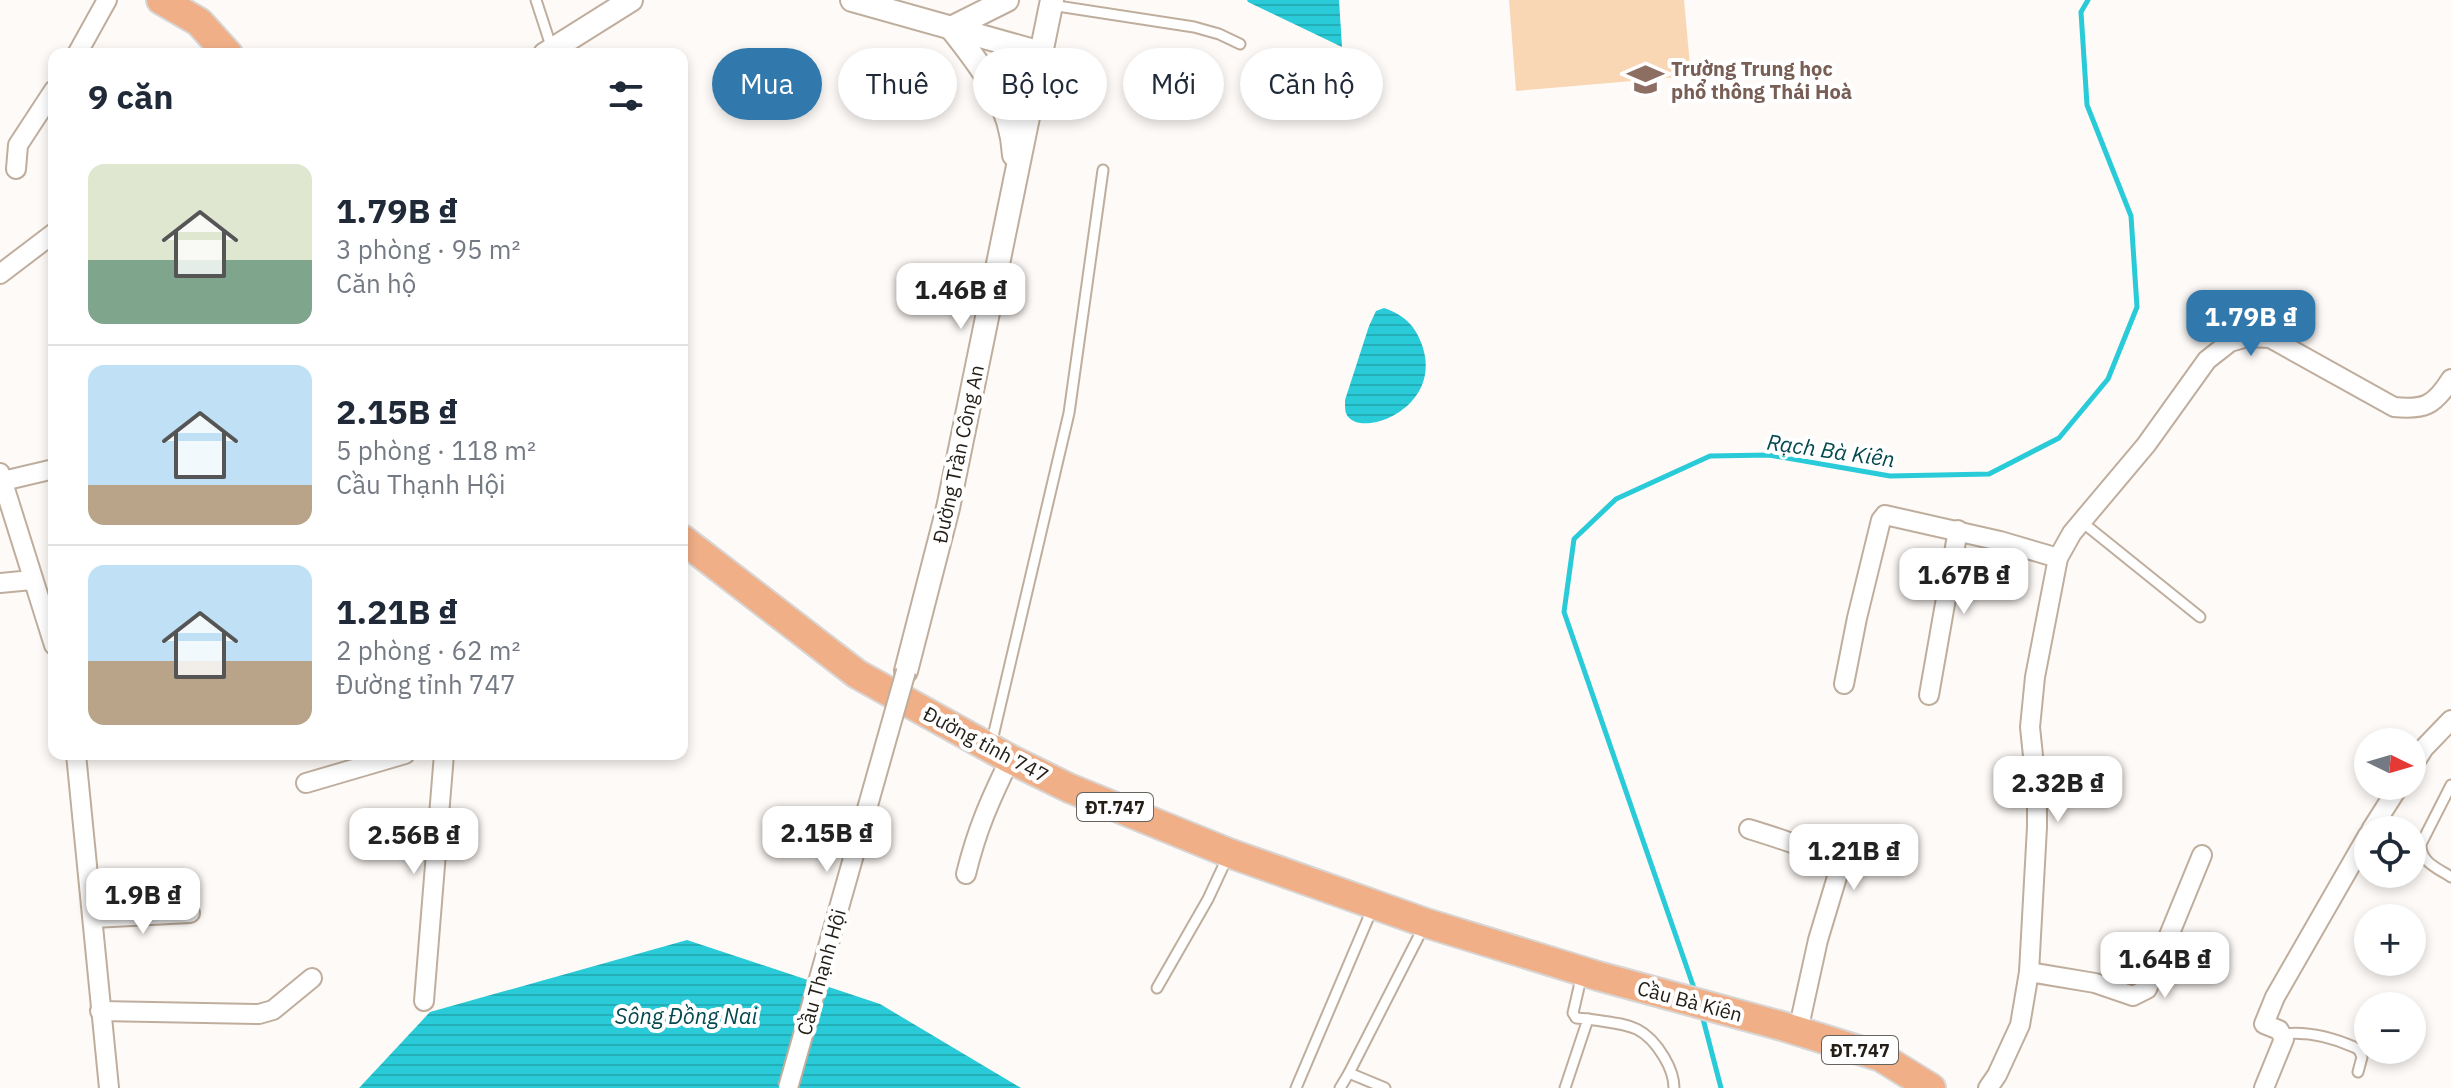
<!DOCTYPE html>
<html lang="vi">
<head>
<meta charset="utf-8">
<style>
	body { margin:0; font-family:"IBM Plex Sans",sans-serif; background:#f6f6f7; color:#1f2937; height:100vh; display:flex; flex-direction:column; font-size:30px; white-space:nowrap }
	* { box-sizing:border-box; margin:0 }
	p { font-size:26px; color:#747a83 }
	.icon { flex:none; width:44px; height:44px; fill:none; stroke:currentColor; stroke-width:2; stroke-linecap:round; stroke-linejoin:round }
	.map { position:relative; flex:1; overflow:hidden }
	.sheet { position:absolute; left:48px; top:48px; width:640px; height:712px; display:flex; flex-direction:column; background:#fff; border-radius:16px; box-shadow:0 4px 12px #0003 }
	.sheet>* { flex:none }
	.guide { position:absolute; left:712px; top:48px; width:760px; height:72px; display:flex; gap:16px }
	.needle { width:52px; rotate:95deg }
	.controls { position:absolute; left:2354px; top:728px; display:grid; gap:16px }
	.controls a { display:grid; place-items:center; width:72px; height:72px; border-radius:50%; background:#fff; box-shadow:0 4px 12px #0003; font-size:40px }
	.price { position:absolute; translate:-50% -68px; padding:0 18px; border-radius:16px; background:#fff; color:#222; font-size:26px; line-height:52px; filter:drop-shadow(0 2px 4px #0008) }
	.price::after { content:''; position:absolute; left:50%; top:48px; width:24px; height:18px; margin-left:-12px; background:inherit; clip-path:polygon(0 0,100% 0,50% 100%) }
	.price.active { background:#3179ad; color:#fff }
	ul { padding:0; list-style:none }
	li { display:flex; align-items:center; gap:24px; height:200px; padding:0 40px }
	li+li { border-top:2px solid #e0e1e3 }
	li span { display:grid; place-items:center; flex:none; width:224px; height:160px; border-radius:16px; color:#555 }
	li>.icon { margin-inline-start:auto }
	span .icon { width:96px; height:96px; fill:#fffc; stroke-width:1 }
	li b { font-size:34px }
	h2 { display:flex; justify-content:space-between; align-items:center; height:96px; padding:0 40px; font-size:34px }
	.pill { padding:0 28px; border-radius:36px; background:#fff; box-shadow:0 4px 12px #0003; font-size:28px; line-height:72px }
	.pill.active { background:#3179ad; color:#fff }
	.map>svg:first-child { display:block }
</style>
</head>
<body>
<div class="map">
<svg width="2451" height="1088" viewBox="0 0 2451 1088">
	<defs>
		<pattern id="water-rules" width="6" height="5" patternUnits="userSpaceOnUse" patternTransform="scale(2)"><rect width="6" height="5" fill="#28cbd7"/><path d="M0 2.5h6" fill="none" stroke="#24aeb8"/></pattern>
	</defs>
	<rect width="100%" height="100%" fill="#fefaf7"/>
	<!-- pitch -->
	<polygon fill="#f9d7b4" points="1509,0 1684,0 1691,76 1516,91"/>
	<!-- water -->
	<g fill="url(#water-rules)">
		<polygon points="1247,0 1339,0 1342,47 1248,2"/>
		<path d="M1384 308C1404 315 1415 325 1422 345 1445 410 1356 441 1346 413 1345 412 1345 401 1345 400L1369 326 1376 311Z"/>
		<polygon points="687,940 880,1004 1021,1088 359,1088 430,1012"/>
	</g>
	<g fill="none" stroke-linecap="round" stroke-linejoin="round">
		<!-- stream -->
		<g stroke="#28cbd7" stroke-width="5">
			<polyline points="1696,994 1564,612 1574,539 1616,499 1710,456 1769,455 1890,476 1989,474 2059,438 2108,379 2137,307 2131,216 2087,105 2081,12 2088,0"/>
			<polyline points="1702,1015 1721,1088"/>
		</g>
		<defs>
			<g id="service">
				<polyline points="536,0 552,49"/>
				<polyline points="1051,5 1194,27 1219,34 1240,44"/>
				<polyline points="2082,522 2200,617"/>
				<polyline points="991,745 1069,413 1103,170"/>
				<path d="M2451 785 2421 844C2420 862 2437 868 2451 877"/>
				<polyline points="1157,988 1208,899 1228,856"/>
				<path d="M1588 1019C1625 1025 1643 1022 1664 1057 1670 1067 1674 1078 1674 1088"/>
				<path d="M2283 1034C2308 1031 2331 1037 2354 1047L2359 1050 2362 1057 2358 1072"/>
				<polyline points="1296,1088 1373,907"/>
				<polyline points="1340,1088 1349,1073"/>
				<polyline points="1385,1088 1349,1073 1424,926"/>
				<polyline points="1565,1088 1588,1019 1576,1018 1573,1013 1582,974"/>
			</g>
			<g id="minor">
				<polyline points="77,54 107,0"/>
				<polyline points="16,169 18,145 54,90"/>
				<polyline points="0,274 54,233"/>
				<polyline points="0,473 54,645"/>
				<polyline points="3,481 54,469"/>
				<polyline points="0,583 32,580"/>
				<polyline points="1844,684 1857,618 1881,520 1885,515 2000,541 2058,558"/>
				<polyline points="1929,695 1958,530"/>
				<polyline points="76,754 109,1088"/>
				<polyline points="2412,767 2424,748 2451,720"/>
				<polyline points="306,783 405,754"/>
				<path d="M1749 829C1765 834 1825 852 1833 864 1836 868 1836 872 1837 877L1818 940 1798 1031"/>
				<polyline points="2371,830 2399,786"/>
				<path d="M966 874C977 829 990 800 1010 759"/>
				<polyline points="93,918 190,913"/>
				<polyline points="2029,972 2095,983 2133,996 2147,989 2202,855"/>
				<polyline points="424,1001 444,754"/>
				<polyline points="100,1011 259,1014 273,1010 312,978"/>
				<path d="M1988 1088 1997 1075 2020 1025 2029 972 2037 827V794L2030 727 2035 677 2058 558 2072 533 2146 445 2207 360 2230 342 2247 337 2270 338 2394 407C2424 410 2434 406 2451 379"/>
				<polyline points="2264,1088 2284,1039 2279,1030 2264,1024 2275,997 2368,835"/>
			</g>
			<g id="tertiary">
				<polyline points="852,0 1041,53"/>
				<path d="M1007 0 951 28C982 68 1011 102 1014 155"/>
				<polyline points="545,54 631,0"/>
				<polyline points="906,671 948,508 1052,0"/>
			</g>
			<g id="primary">
				<polyline points="161,0 199,22 228,54"/>
				<polyline points="682,539 857,674 1010,759 1069,788 1229,853 1426,923 1598,976 1782,1026 1881,1057 1931,1088"/>
			</g>
		</defs>
		<!-- service casing -->
		<use href="#service" stroke="#bfae9d" stroke-width="13"/>
		<!-- minor casing -->
		<use href="#minor" stroke="#bfae9d" stroke-width="22"/>
		<!-- tertiary casing -->
		<use href="#tertiary" stroke="#bfae9d" stroke-width="26"/>
		<!-- primary casing -->
		<use href="#primary" stroke="#d8d6d5" stroke-width="32"/>
		<!-- service -->
		<use href="#service" stroke="#fff" stroke-width="9"/>
		<!-- minor -->
		<use href="#minor" stroke="#fff" stroke-width="18"/>
		<!-- tertiary -->
		<use href="#tertiary" stroke="#fff" stroke-width="22"/>
		<!-- primary -->
		<use href="#primary" stroke="#f0af87" stroke-width="28"/>
		<defs>
			<polyline id="minor-bridge" points="788,1088 906,671"/>
		</defs>
		<!-- minor-bridge casing -->
		<use href="#minor-bridge" stroke="#bfae9d" stroke-width="22" stroke-linecap="butt"/>
		<!-- minor-bridge -->
		<use href="#minor-bridge" stroke="#fff" stroke-width="18"/>
	</g>
	<!-- icons -->
	<defs>
		<symbol id="school-bare" viewBox="-9 -9 18 18"><path d="M0-5L7-2L0 1L-7-2ZM-4 1L0 2.5L4 1V4Q0 6-4 4Z" fill="#8d6e63" stroke="#fff" stroke-width="2.5" paint-order="stroke"/></symbol>
	</defs>
	<g fill-rule="evenodd">
		<use href="#school-bare" x="1620" y="54" width="51" height="51"/>
	</g>
	<g text-anchor="middle" dominant-baseline="central" stroke-width="8" stroke-linejoin="round" paint-order="stroke">
		<!-- shield labels -->
		<g fill="#fff" stroke="#66625d" stroke-width="2">
			<rect x="1077" y="793" width="76" height="28" rx="6"/>
			<rect x="1822" y="1036" width="76" height="28" rx="6"/>
		</g>
		<g font-size="18" font-weight="bold" fill="#241e17">
			<text x="1115" y="807">ĐT.747</text>
			<text x="1860" y="1050">ĐT.747</text>
		</g>
		<!-- education labels -->
		<g font-size="20" font-weight="bold" fill="#785e54" stroke="#fff" text-anchor="start">
			<text x="1671" y="68">Trường Trung học<tspan x="1671" dy="23">phổ thông Thái Hoà</tspan></text>
		</g>
		<!-- street labels -->
		<g font-size="20" fill="#241e17" stroke="#fff">
			<text transform="translate(958 454) rotate(-78)">Đường Trần Công An</text>
			<text transform="translate(986 744) rotate(28)">Đường tỉnh 747</text>
			<text transform="translate(821 972) rotate(-74)">Cầu Thạnh Hội</text>
			<text transform="translate(1690 1001) rotate(15)">Cầu Bà Kiên</text>
		</g>
		<!-- water labels -->
		<g font-size="22" font-style="italic" fill="#03494e" stroke="#fff">
			<text transform="translate(1831 450) rotate(8)">Rạch Bà Kiên</text>
			<text x="686" y="1015">Sông Đồng Nai</text>
		</g>
	</g>
</svg>
<div class="controls">
<a><svg class="needle" viewBox="-14 -14 28 28"><path d="M0-13l5 13h-10z" fill="#e53935"/><path d="M0 13l5-13h-10z" fill="#747a83"/></svg></a>
<a><svg class="icon" aria-label="locate" viewBox="0 0 24 24"><circle cx="12" cy="12" r="6"/><path d="M12 2v4M12 18v4M2 12h4M18 12h4"/></svg></a>
<a>+</a>
<a>−</a>
</div>
<b class="price" style="left:961px;top:331px">1.46B ₫</b>
<b class="price active" style="left:2251px;top:358px">1.79B ₫</b>
<b class="price" style="left:1964px;top:616px">1.67B ₫</b>
<b class="price" style="left:2058px;top:824px">2.32B ₫</b>
<b class="price" style="left:827px;top:874px">2.15B ₫</b>
<b class="price" style="left:414px;top:876px">2.56B ₫</b>
<b class="price" style="left:1854px;top:892px">1.21B ₫</b>
<b class="price" style="left:143px;top:936px">1.9B ₫</b>
<b class="price" style="left:2165px;top:1000px">1.64B ₫</b>
<div class="guide">
<a class="pill active">Mua</a>
<a class="pill">Thuê</a>
<a class="pill">Bộ lọc</a>
<a class="pill">Mới</a>
<a class="pill">Căn hộ</a>
</div>
<section class="sheet">
<h2>9 căn<svg class="icon" aria-label="filters" viewBox="0 0 24 24"><path d="M4 7h16M4 17h16"/><circle cx="9" cy="7" r="2"/><circle cx="15" cy="17" r="2"/></svg></h2>
<ul>
<li><span style="background:linear-gradient(#dfe7d0 60%,#7fa58c 0)"><svg class="icon" aria-label="home" viewBox="0 0 24 24"><path d="M3 11l9-7 9 7M6 9v11h12V9"/></svg></span><div><b>1.79B ₫</b><p>3 phòng · 95 m²</p><p>Căn hộ</p></div></li>
<li><span style="background:linear-gradient(#bfe0f5 75%,#b9a48a 0)"><svg class="icon" aria-label="home" viewBox="0 0 24 24"><path d="M3 11l9-7 9 7M6 9v11h12V9"/></svg></span><div><b>2.15B ₫</b><p>5 phòng · 118 m²</p><p>Cầu Thạnh Hội</p></div></li>
<li><span style="background:linear-gradient(#bfe0f5 60%,#b9a48a 0)"><svg class="icon" aria-label="home" viewBox="0 0 24 24"><path d="M3 11l9-7 9 7M6 9v11h12V9"/></svg></span><div><b>1.21B ₫</b><p>2 phòng · 62 m²</p><p>Đường tỉnh 747</p></div></li>
</ul>
</section>
</div>
</body>
</html>
